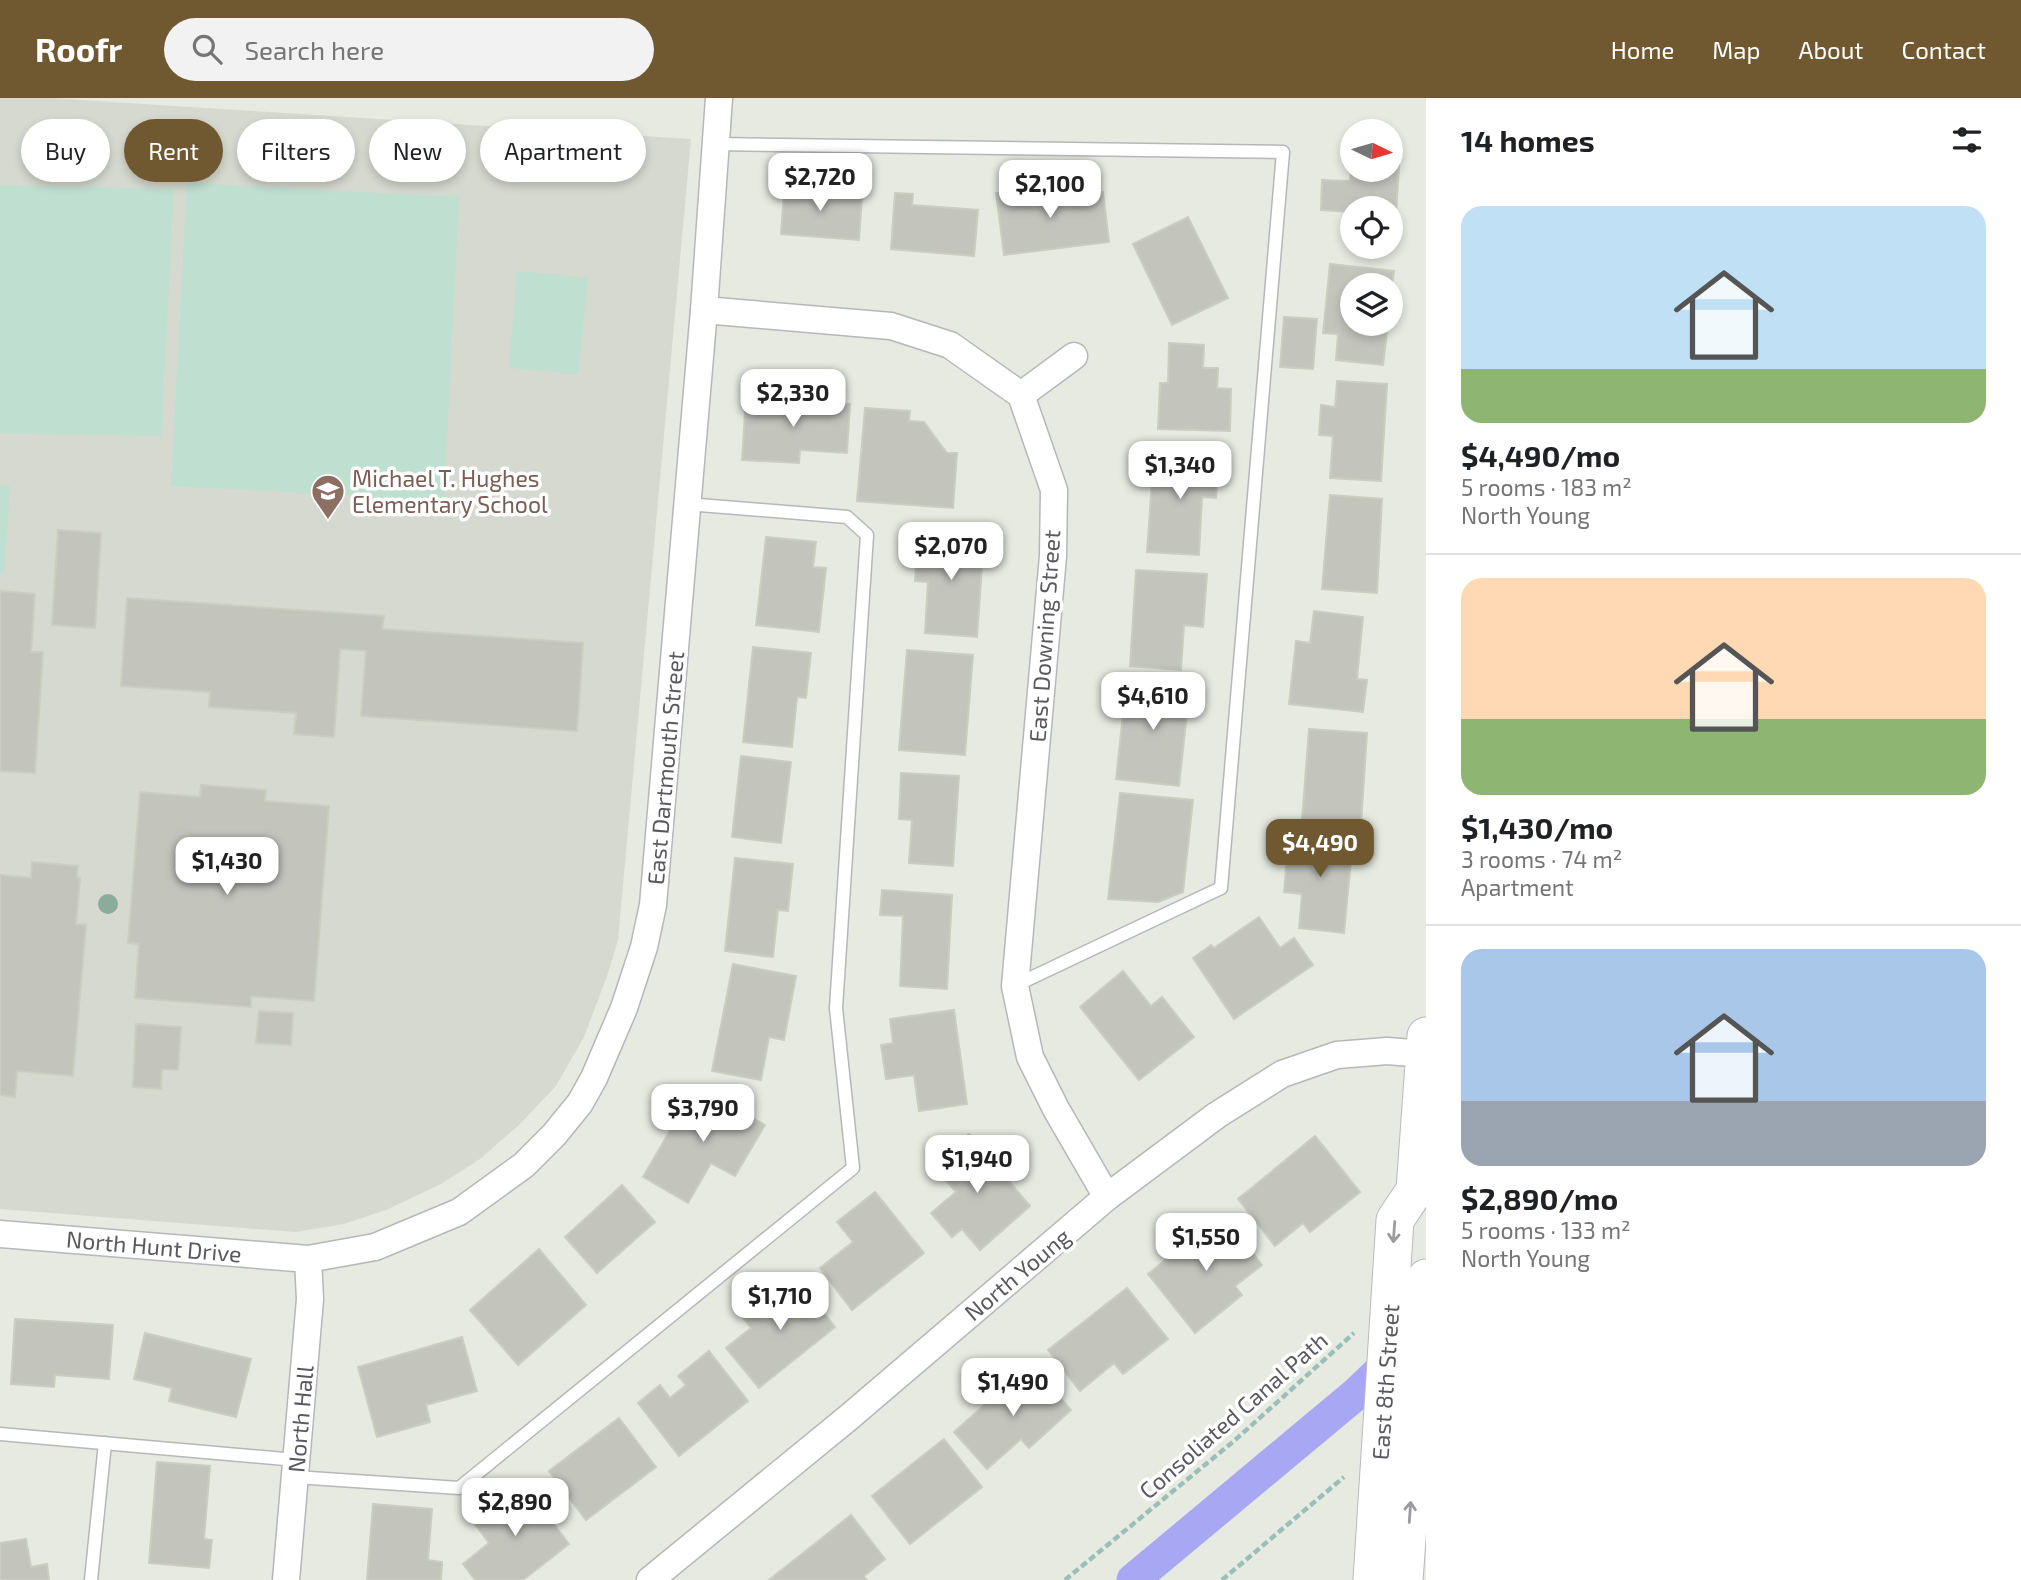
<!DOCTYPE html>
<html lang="en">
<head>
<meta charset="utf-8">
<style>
	body { margin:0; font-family:"Exo 2",sans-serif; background:#f2f2f2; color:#202124; height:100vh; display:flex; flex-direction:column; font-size:26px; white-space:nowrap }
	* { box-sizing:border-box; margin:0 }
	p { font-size:23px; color:#757577 }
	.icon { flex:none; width:38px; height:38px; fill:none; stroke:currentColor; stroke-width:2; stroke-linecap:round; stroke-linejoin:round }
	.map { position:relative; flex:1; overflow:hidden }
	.drawer { display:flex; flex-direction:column; background:#fff; width:595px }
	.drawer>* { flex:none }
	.top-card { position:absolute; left:21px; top:21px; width:665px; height:63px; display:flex; gap:14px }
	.needle { width:46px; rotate:95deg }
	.tools { position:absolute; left:1340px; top:21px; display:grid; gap:14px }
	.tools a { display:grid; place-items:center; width:63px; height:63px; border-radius:50%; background:#fff; box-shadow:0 4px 10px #0003; font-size:35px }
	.price { position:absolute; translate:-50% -60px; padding:0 16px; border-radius:14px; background:#fff; color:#222; font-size:23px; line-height:46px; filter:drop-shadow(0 2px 4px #0008) }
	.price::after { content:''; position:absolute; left:50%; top:42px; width:21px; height:16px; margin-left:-10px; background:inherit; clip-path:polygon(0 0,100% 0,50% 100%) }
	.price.current { background:#705930; color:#fff }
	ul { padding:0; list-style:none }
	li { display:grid; align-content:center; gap:14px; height:371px; padding:0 35px }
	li+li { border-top:2px solid #e0e0e0 }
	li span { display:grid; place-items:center; height:217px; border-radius:21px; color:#555 }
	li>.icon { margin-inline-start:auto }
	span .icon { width:126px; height:126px; fill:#fffc; stroke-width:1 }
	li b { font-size:30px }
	h2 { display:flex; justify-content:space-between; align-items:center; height:84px; padding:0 35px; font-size:30px }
	.tag { padding:0 24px; border-radius:32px; background:#fff; box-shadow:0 4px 10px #0003; font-size:24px; line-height:63px }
	.tag.current { background:#705930; color:#fff }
	header { display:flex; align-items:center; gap:42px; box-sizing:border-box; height:98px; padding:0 35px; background:#705930; color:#fff }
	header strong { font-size:33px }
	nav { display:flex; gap:38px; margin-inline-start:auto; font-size:24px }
	.search { width:490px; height:63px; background:#f2f2f2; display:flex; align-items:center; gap:18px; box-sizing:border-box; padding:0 24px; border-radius:38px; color:#757577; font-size:26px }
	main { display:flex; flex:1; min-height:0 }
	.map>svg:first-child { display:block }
</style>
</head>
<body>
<header>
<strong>Roofr</strong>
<div class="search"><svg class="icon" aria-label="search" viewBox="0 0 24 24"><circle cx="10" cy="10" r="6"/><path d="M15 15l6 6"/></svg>Search here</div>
<nav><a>Home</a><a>Map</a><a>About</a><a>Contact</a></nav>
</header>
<main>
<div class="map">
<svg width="1426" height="1482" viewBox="0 0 1426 1482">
	<rect width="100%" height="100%" fill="#e6eae0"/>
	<!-- education -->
	<polygon fill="#d6d9cf" points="0,0 50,0 691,41 618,842 607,878 584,939 556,988 519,1027 480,1061 441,1086 386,1112 344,1126 296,1134 0,1111"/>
	<!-- green -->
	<g fill="#bfdfd1">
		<polygon points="187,85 459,99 444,402 171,388"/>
		<polygon points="0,87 174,91 161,338 0,335"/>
		<polygon points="517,173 588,180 578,276 509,270"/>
		<polygon points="0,387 10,388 4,476 0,475"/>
	</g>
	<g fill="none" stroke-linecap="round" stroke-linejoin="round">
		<!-- canal -->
		<polyline stroke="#a8a7f3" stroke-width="33" points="1133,1482 1356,1296 1399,1255"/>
	</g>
	<!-- building -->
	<g fill="#c3c5bd" stroke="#cacdc0" stroke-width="2">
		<polygon points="1352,49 1353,72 1391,72 1391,52 1400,52 1394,150 1379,149 1391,149 1391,110 1353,110 1353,147 1349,147 1351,114 1321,112 1322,82 1350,83"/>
		<polygon points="785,82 816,85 815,95 862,99 859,142 781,136"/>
		<polygon points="1054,88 1056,99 1103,94 1109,144 1004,157 996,95"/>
		<polygon points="895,95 913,96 912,107 978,112 974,158 891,151"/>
		<polygon points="1188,119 1228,200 1172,227 1133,146"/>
		<polygon points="1330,166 1394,173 1391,195 1391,187 1353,187 1353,226 1388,226 1383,267 1336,262 1338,236 1323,235"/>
		<polygon points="1284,219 1317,221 1313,271 1280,269"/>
		<polygon points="1169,245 1204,247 1203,270 1218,270 1217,290 1231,291 1230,333 1158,331 1160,285 1168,285"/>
		<polygon points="1337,283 1387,286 1381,383 1330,380 1333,338 1319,337 1321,307 1335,309"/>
		<polygon points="746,299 850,306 847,355 800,352 799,365 742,362"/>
		<polygon points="865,310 910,313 909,323 924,324 947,355 957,355 953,410 857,403"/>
		<polygon points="1154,355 1219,359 1216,400 1202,399 1199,457 1147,454"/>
		<polygon points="1330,397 1382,401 1377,495 1322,491"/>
		<polygon points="58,432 101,435 95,530 52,527"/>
		<polygon points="918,435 984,440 977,539 925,535 928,484 915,483"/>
		<polygon points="766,439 816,444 813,469 826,470 819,534 756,527"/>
		<polygon points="1136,472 1207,476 1203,529 1184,527 1181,572 1130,568"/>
		<polygon points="0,493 35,496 31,554 43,554 35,675 0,673"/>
		<polygon points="127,500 384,518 382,531 583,545 577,633 361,618 366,553 340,551 334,639 294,636 296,615 209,609 210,594 121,588"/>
		<polygon points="1314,513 1363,519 1357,581 1367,582 1363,614 1289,606 1296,543 1310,545"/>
		<polygon points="753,549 811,555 806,600 797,599 792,649 743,644"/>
		<polygon points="907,552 973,557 965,657 899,652"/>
		<polygon points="1127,580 1190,587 1179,688 1116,681"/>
		<polygon points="1309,631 1367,635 1361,726 1302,722"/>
		<polygon points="741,658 791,664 781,745 732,739"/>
		<polygon points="901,675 959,678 953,768 909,765 912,722 899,721"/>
		<polygon points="201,687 266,692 265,703 329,708 314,903 251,898 251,909 135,900 139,846 128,845 140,694 200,699"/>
		<polygon points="1120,695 1193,702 1183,794 1158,804 1108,801"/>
		<polygon points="1289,734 1353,741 1344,835 1299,830 1302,796 1284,794"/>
		<polygon points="735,760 793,766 788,813 778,812 773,859 725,853"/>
		<polygon points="32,764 78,768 77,780 80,780 76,826 86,827 73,978 17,973 15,999 0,997 0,777 31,780"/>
		<polygon points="882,792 952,797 947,891 900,888 903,818 880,817"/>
		<polygon points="1259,819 1280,850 1294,840 1313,867 1234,921 1193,860 1211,847 1214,850"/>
		<polygon points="733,866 796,878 784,942 769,939 761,982 712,973"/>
		<polygon points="1123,873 1151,908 1162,899 1194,939 1139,982 1080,909"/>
		<polygon points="954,912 967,1006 919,1013 914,977 886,981 881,947 893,945 890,921"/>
		<polygon points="259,913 293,915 291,947 256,945"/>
		<polygon points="136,926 181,929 178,972 162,971 161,991 133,989"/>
		<polygon points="696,988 765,1027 735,1078 711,1065 688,1105 643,1079"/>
		<polygon points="969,1036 1030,1108 980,1152 962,1131 952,1139 931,1115 956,1094 933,1067"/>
		<polygon points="1315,1038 1360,1094 1310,1134 1303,1125 1275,1148 1238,1101"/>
		<polygon points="622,1087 655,1124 597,1175 565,1139"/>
		<polygon points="875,1094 924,1155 852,1212 820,1170 853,1144 837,1124"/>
		<polygon points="1222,1116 1262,1167 1235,1188 1242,1197 1195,1235 1148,1176"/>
		<polygon points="539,1151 586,1207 518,1267 470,1212"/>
		<polygon points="795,1178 835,1229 759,1290 726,1250 751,1230 743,1220"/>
		<polygon points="1127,1190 1168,1241 1123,1276 1114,1265 1080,1293 1048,1252"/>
		<polygon points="15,1221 113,1227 109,1281 55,1277 54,1289 11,1286"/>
		<polygon points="145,1235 251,1261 236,1319 169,1303 172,1290 134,1281"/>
		<polygon points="462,1239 477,1293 426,1307 430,1324 377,1339 358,1269"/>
		<polygon points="709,1253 748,1303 679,1358 638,1305 660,1287 670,1300 686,1287 678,1278"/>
		<polygon points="1030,1266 1071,1312 1029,1350 1021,1341 987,1371 954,1334"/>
		<polygon points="619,1320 656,1369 586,1422 549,1373"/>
		<polygon points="944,1341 982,1389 910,1446 872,1398"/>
		<polygon points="157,1364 210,1368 204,1441 212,1442 209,1470 149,1465"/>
		<polygon points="522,1384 569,1446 523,1482 475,1482 463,1466 489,1445 472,1422"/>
		<polygon points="373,1406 432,1411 428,1462 442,1464 441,1482 367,1482"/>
		<polygon points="851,1417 885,1461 864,1478 867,1482 769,1482"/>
		<polygon points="26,1441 31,1469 47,1466 49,1482 0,1482 0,1445"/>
	</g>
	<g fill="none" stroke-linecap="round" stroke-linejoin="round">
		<defs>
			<g id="lane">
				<polyline points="716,46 1283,54 1221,790 1016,887"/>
				<polyline points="0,1336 296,1362"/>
				<polyline points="295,1379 459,1390 853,1070 836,910 867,437 847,419 687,406"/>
				<polyline points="91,1482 105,1345"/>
			</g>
			<g id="street">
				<polyline points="704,212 891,228 950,247 1021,297 1054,392 1053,458 1015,888 1030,959 1056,1011 1107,1099"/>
				<polyline points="1021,297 1074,258"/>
				<polyline points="0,1136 308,1161 375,1149 459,1114 524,1067 554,1037 580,1005 594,980 624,910 644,849 653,807 704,212 719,0"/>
				<polyline points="286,1482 310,1201 308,1161"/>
				<polyline points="650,1482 848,1320 1107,1099 1217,1017 1282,976 1337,957 1387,953 1425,956"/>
			</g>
			<g id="secondary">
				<polyline points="1372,1482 1395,1122 1415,1092 1426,938"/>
				<polyline points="1404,1482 1426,1180"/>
			</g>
		</defs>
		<!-- lane casing -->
		<use href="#lane" stroke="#b7b6bb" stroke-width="15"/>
		<!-- street casing -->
		<use href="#street" stroke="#b7b6bb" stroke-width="29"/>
		<!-- secondary casing -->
		<use href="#secondary" stroke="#bab9c0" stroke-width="39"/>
		<!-- path -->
		<g stroke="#9abeb8" stroke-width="4.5" stroke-dasharray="7 3.5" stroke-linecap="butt">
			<polyline points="1065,1482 1234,1343 1354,1235"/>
			<polyline points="1222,1482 1344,1379"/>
		</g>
		<!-- lane -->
		<use href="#lane" stroke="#fff" stroke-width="12"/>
		<!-- street -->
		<use href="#street" stroke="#fff" stroke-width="26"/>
		<!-- secondary -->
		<use href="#secondary" stroke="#fff" stroke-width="37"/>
	</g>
	<!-- trees -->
	<circle fill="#89ac9b" cx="108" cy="806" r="10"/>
	<!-- one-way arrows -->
	<defs><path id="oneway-shaft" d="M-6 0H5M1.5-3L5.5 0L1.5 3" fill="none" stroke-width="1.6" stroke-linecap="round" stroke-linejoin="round" transform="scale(1.75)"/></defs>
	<g stroke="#9c9b9f">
		<use href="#oneway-shaft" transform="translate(1394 1134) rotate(94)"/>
		<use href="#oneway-shaft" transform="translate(1410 1414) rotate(-86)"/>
	</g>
	<!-- icons -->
	<defs>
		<symbol id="school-pin" viewBox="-11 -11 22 30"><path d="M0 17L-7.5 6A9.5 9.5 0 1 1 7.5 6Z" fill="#8d6e63" stroke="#fff"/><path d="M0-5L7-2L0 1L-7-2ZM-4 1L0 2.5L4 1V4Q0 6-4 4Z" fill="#fff"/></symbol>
	</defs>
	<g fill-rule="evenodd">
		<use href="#school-pin" x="309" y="374" width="38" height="52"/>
	</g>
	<g text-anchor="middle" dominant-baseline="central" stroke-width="7" stroke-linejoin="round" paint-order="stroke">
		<!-- education labels -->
		<g font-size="23" fill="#785e54" stroke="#fff" text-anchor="start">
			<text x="352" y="380">Michael T. Hughes<tspan x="352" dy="26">Elementary School</tspan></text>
		</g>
		<!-- street labels -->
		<g font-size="23" fill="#5a595f" stroke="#fff">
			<text transform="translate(1044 538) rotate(-86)">East Downing Street</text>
			<text transform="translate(665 670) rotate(-85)">East Dartmouth Street</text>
			<text transform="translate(154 1148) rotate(5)">North Hunt Drive</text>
			<text transform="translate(1017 1176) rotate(-40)">North Young</text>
			<text transform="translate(1385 1284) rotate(-86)">East 8th Street</text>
			<text transform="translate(1233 1317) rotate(-41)">Consoliated Canal Path</text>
			<text transform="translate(300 1321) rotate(-85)">North Hall</text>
		</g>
	</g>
</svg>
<div class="tools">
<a><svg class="needle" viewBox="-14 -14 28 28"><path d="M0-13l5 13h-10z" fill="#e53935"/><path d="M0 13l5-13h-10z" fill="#757577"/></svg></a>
<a><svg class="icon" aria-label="locate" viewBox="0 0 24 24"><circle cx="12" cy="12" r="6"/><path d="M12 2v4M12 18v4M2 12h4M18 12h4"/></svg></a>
<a><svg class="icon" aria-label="layers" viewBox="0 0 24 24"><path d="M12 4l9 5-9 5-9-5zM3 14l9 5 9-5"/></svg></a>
</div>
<b class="price" style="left:820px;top:115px">$2,720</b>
<b class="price" style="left:1050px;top:122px">$2,100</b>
<b class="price" style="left:793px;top:331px">$2,330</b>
<b class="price" style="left:1180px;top:403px">$1,340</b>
<b class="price" style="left:951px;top:484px">$2,070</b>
<b class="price" style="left:1153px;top:634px">$4,610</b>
<b class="price current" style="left:1320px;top:781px">$4,490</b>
<b class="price" style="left:227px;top:799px">$1,430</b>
<b class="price" style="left:703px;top:1046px">$3,790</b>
<b class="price" style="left:977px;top:1097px">$1,940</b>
<b class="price" style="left:1206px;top:1175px">$1,550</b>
<b class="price" style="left:780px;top:1234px">$1,710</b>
<b class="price" style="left:1013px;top:1320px">$1,490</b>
<b class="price" style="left:515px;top:1440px">$2,890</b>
<div class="top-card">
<a class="tag">Buy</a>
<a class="tag current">Rent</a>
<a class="tag">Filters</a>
<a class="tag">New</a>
<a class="tag">Apartment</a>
</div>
</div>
<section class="drawer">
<h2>14 homes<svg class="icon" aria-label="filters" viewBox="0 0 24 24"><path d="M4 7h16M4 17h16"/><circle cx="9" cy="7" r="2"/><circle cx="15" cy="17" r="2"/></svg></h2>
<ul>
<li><span style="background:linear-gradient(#bfe0f5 75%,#8fb573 0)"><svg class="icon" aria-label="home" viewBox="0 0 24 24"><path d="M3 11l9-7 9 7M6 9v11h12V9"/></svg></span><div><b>$4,490/mo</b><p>5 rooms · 183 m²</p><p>North Young</p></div></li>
<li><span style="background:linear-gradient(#ffd9b3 65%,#8fb573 0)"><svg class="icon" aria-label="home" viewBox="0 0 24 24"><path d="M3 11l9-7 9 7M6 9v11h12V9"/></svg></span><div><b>$1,430/mo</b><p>3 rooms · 74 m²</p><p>Apartment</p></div></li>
<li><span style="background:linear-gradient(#a9c7e8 70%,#9aa5b1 0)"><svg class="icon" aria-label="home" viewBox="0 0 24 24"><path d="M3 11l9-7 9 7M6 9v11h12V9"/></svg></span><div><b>$2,890/mo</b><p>5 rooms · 133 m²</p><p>North Young</p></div></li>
</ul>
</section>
</main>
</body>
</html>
